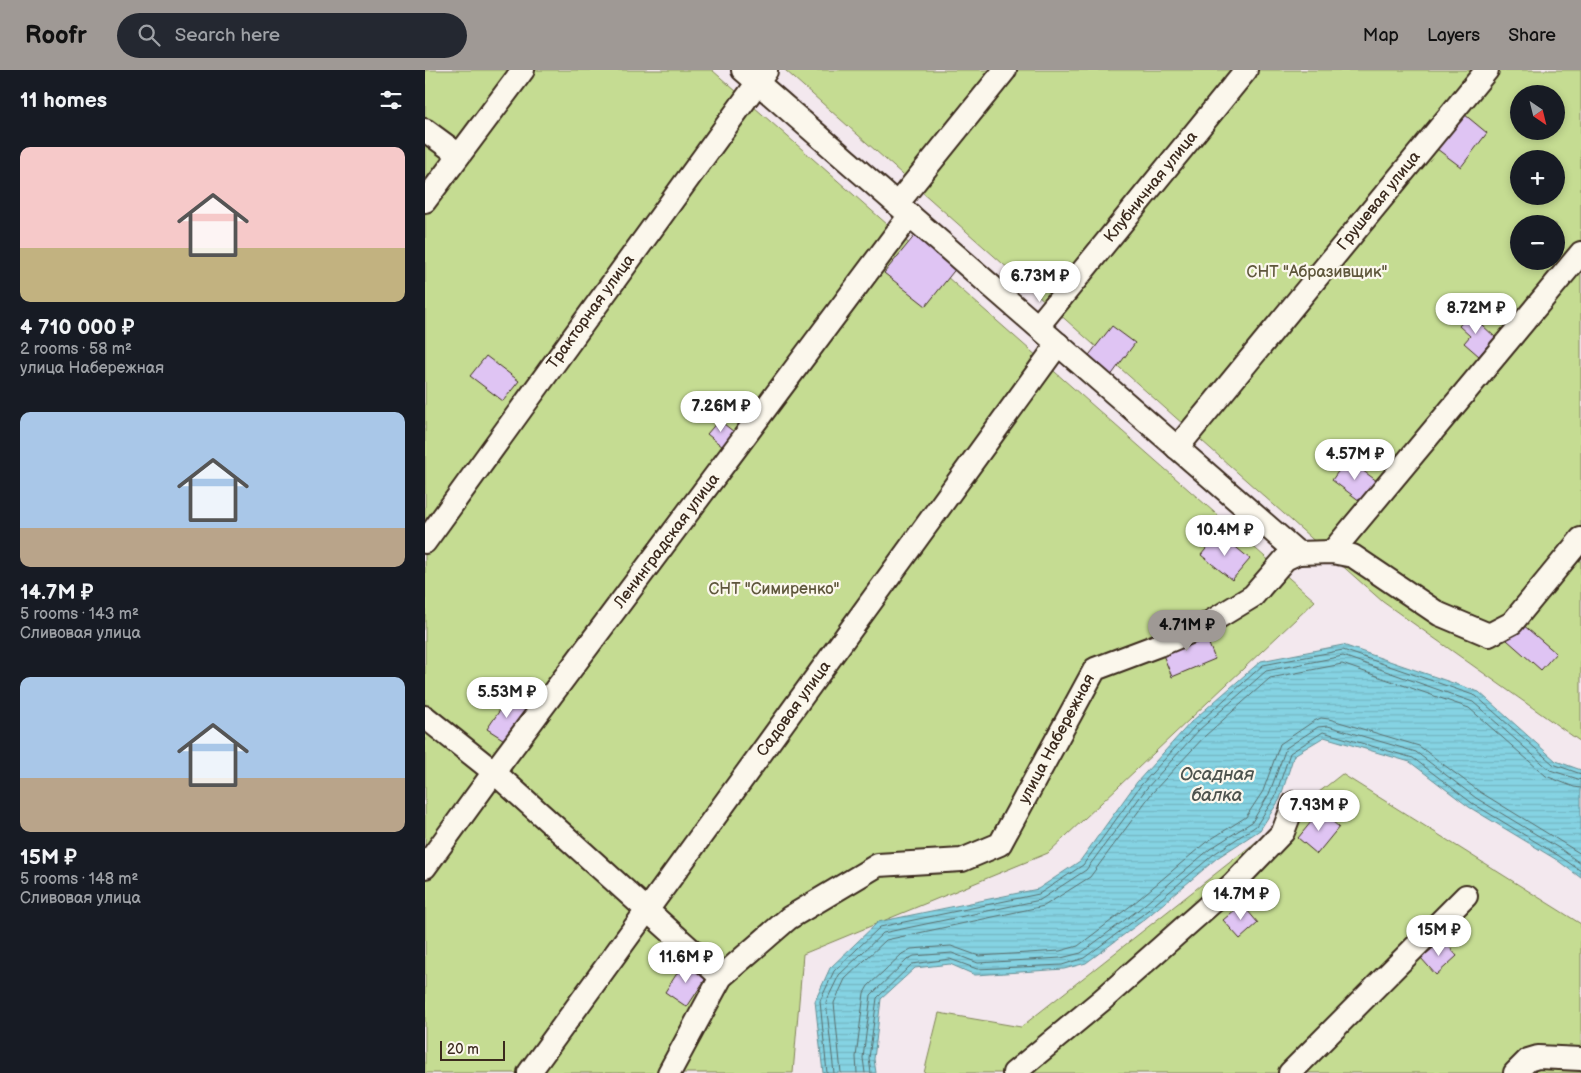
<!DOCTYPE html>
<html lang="en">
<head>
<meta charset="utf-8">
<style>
	body { margin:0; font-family:"Balsamiq Sans",sans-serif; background:#242831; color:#f1f3f6; height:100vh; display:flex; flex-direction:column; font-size:19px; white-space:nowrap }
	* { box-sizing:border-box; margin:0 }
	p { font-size:16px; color:#9ea1a6 }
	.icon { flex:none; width:28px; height:28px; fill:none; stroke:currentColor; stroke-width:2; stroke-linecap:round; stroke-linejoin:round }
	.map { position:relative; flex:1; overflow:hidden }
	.sheet { display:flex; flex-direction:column; background:#171b24; width:425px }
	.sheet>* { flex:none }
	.needle { width:32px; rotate:145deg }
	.tools { position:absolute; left:1085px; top:15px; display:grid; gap:10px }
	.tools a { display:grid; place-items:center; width:55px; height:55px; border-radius:50%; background:#171b24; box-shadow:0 2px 8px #0003; font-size:25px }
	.scale { position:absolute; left:15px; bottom:12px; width:65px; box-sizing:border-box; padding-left:5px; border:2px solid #3b2a1e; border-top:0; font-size:14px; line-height:18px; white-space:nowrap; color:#3b2a1e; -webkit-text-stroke:4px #fbf7ec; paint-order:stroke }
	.price { position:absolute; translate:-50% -42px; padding:0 11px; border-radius:18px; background:#fff; color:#222; font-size:16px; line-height:32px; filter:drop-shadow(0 1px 2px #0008) }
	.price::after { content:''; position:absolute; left:50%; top:30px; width:15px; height:11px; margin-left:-8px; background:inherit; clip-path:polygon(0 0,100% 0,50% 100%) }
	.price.current { background:#9f9995; color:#111 }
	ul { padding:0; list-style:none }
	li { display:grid; align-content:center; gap:10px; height:265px; padding:0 20px }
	li span { display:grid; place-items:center; height:155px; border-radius:10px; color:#555 }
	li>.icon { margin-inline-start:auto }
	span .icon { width:90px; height:90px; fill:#fffc; stroke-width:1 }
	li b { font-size:21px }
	h2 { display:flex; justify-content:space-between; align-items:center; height:60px; padding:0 20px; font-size:21px }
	header { display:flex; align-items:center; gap:30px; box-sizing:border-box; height:70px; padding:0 25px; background:#9f9995; color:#111 }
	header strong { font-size:24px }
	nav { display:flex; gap:28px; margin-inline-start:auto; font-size:18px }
	.search { width:350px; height:45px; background:#242831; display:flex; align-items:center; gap:12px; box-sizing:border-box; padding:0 18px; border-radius:28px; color:#9ea1a6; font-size:19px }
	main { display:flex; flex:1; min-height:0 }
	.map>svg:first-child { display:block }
</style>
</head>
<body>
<header>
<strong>Roofr</strong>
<div class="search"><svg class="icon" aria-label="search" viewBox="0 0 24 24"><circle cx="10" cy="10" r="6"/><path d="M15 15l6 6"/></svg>Search here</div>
<nav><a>Map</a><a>Layers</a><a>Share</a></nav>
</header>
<main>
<section class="sheet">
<h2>11 homes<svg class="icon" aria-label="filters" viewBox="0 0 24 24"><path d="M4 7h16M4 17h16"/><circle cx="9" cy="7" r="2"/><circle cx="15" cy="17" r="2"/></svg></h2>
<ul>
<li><span style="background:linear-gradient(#f6c9c9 65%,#c2b280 0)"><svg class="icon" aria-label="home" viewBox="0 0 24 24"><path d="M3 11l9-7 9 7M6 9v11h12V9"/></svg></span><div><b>4 710 000 ₽</b><p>2 rooms · 58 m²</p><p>улица Набережная</p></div></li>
<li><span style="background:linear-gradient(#a9c7e8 75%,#b9a48a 0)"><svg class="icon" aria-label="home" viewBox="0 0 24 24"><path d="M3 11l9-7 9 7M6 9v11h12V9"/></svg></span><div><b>14.7M ₽</b><p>5 rooms · 143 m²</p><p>Сливовая улица</p></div></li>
<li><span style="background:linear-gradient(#a9c7e8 65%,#b9a48a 0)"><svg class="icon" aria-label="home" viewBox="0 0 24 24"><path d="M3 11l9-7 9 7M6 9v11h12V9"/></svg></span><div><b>15M ₽</b><p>5 rooms · 148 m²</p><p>Сливовая улица</p></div></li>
</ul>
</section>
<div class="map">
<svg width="1156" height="1003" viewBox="0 0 1156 1003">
	<defs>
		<pattern id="water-rules" width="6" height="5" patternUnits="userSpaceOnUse" patternTransform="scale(1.25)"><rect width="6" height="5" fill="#85d3e3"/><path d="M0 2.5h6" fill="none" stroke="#74b5c2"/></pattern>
	</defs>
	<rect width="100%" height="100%" fill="#f3e8ee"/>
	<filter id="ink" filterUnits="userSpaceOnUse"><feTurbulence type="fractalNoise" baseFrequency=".02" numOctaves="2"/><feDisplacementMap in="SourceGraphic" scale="10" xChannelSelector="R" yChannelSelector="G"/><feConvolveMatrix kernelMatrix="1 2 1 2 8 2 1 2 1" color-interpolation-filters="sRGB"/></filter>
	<g filter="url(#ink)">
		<!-- garden -->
		<g fill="#c5dc92" stroke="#808358" fill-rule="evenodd">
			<polygon points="0,0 287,0 890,531 623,783 378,884 368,1003 0,1003"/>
			<path d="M360 0H1156V672L958 532ZM1094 24H1131V61H1094ZM1094 89H1131V126H1094ZM1094 154H1131V191H1094Z"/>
			<polygon points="917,704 1156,854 1156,1003 499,1003 514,943 596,957"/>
		</g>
		<!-- water -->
		<polygon fill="url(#water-rules)" stroke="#678f94" points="918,575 1054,622 1131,691 1156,700 1156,808 1132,790 1044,737 985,692 899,667 869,685 855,729 835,760 792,788 720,849 661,893 639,899 550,905 525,894 490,898 456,929 449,989 451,1003 398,1003 390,931 405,898 453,852 613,819 655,791 712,712 766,652 836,591"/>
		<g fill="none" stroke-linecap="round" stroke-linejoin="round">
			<!-- shore -->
			<g stroke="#596e6d" stroke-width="1">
				<polyline points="402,1003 395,931 409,901 455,857 614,824 658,795 716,715 770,656 838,595 918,580 1051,626 1128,694 1156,704"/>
				<polyline points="409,1003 401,932 414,905 458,863 615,830 661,800 721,719 774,660 841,601 918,586 1048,632 1125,700 1156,710"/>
				<polyline points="416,1003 409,933 420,909 461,870 619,836 665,807 727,723 780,666 845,608 917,594 1044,638 1121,706 1149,717 1156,718"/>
				<polyline points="432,1003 431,987 439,923 443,916 477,884 486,879 526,876 554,886 635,881 653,876 708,834 780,773 821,747 838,721 855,674 889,651 896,648 904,649 994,676 1055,722 1156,784"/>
				<polyline points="440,1003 438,988 446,925 483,889 489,886 527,883 553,893 636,888 656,883 713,840 785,779 827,752 844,724 861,678 893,657 903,656 991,682 1051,728 1137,780 1156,794"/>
				<polyline points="446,1003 444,988 452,928 487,894 525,889 552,899 637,895 659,888 717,845 789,784 831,756 850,727 865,683 898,662 988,688 1047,733 1134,786 1156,801"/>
			</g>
		</g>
		<!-- building -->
		<g fill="#dfc4f3" stroke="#3b2a1e">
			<polygon points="1039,44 1062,63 1036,97 1012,79"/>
			<polygon points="491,164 532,197 501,236 459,203"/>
			<polygon points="1045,244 1070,267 1054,286 1039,273 1045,266 1034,256"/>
			<polygon points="687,256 710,273 685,307 661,289"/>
			<polygon points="61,286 94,311 78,331 45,306"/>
			<polygon points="294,350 309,362 298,377 282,364"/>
			<polygon points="922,389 956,414 935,431 907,410"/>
			<polygon points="794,463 825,489 807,510 776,485"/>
			<polygon points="1097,554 1131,583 1116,600 1082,570"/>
			<polygon points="777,557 790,589 747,607 734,575"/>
			<polygon points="84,627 102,639 81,671 62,659"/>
			<polygon points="895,741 914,757 892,784 873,768"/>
			<polygon points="817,834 833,853 815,869 798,850"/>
			<polygon points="1018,870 1032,886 1011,905 996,888"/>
			<polygon points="260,891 283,905 262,937 240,922"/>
		</g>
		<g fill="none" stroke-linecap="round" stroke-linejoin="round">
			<defs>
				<g id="minor">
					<polyline points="318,0 873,483"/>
					<polyline points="0,60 34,85"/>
					<polyline points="0,131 98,0"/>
					<polyline points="472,134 580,0"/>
					<polyline points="613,256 821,0"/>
					<polyline points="752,378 1062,0"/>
					<polyline points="0,472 341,1"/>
					<polyline points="907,482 1156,183"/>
					<polyline points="0,647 69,702 296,907"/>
					<polyline points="0,797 69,702 485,145"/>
					<polyline points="104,1003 633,274"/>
					<polyline points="244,1003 296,907 364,848 453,795 537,790 575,774 670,599 734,575 777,557 828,526 860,489 873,483 907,482 928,486 1014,544 1064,565 1087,553 1156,469"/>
					<polyline points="589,1003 677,930 808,814 858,762 869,733"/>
					<polyline points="865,1003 1041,826"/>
					<polyline points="1090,1003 1103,990 1113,987 1156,989"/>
				</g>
			</defs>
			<!-- minor casing -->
			<use href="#minor" stroke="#3b2a1e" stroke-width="26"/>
			<!-- minor -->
			<use href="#minor" stroke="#fbf7ec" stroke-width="22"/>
		</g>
	</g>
	<g text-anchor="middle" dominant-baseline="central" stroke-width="4.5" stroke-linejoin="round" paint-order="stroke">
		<!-- street labels -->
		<g font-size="16" fill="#3b2a1e" stroke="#fbf7ec">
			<text transform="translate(726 117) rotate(-51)">Клубничная улица</text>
			<text transform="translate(954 131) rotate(-51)">Грушевая улица</text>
			<text transform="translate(166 242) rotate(-54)">Тракторная улица</text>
			<text transform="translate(242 471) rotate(-53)">Ленинградская улица</text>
			<text transform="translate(369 639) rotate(-54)">Садовая улица</text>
			<text transform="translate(632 669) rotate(-62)">улица Набережная</text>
		</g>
		<!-- park labels -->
		<g font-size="16" fill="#5e563b" stroke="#fbf7ec">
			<text x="892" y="202">СНТ "Абразивщик"</text>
			<text x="349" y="519">СНТ "Симиренко"</text>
		</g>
		<!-- water labels -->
		<g font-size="18" font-style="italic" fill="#4e544f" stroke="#fbf7ec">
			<text x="792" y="704">Осадная<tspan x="792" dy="21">балка</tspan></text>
		</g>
	</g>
</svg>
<div class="tools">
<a><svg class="needle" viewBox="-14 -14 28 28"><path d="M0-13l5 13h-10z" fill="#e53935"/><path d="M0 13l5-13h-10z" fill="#9ea1a6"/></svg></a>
<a>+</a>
<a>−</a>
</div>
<div class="scale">20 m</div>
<b class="price" style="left:615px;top:233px">6.73M ₽</b>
<b class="price" style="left:1051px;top:265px">8.72M ₽</b>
<b class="price" style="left:296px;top:363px">7.26M ₽</b>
<b class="price" style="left:930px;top:411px">4.57M ₽</b>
<b class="price" style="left:800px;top:487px">10.4M ₽</b>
<b class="price current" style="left:762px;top:582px">4.71M ₽</b>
<b class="price" style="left:82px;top:649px">5.53M ₽</b>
<b class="price" style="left:894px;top:762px">7.93M ₽</b>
<b class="price" style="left:816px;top:851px">14.7M ₽</b>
<b class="price" style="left:1014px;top:887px">15M ₽</b>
<b class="price" style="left:261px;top:914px">11.6M ₽</b>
</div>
</main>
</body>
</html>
